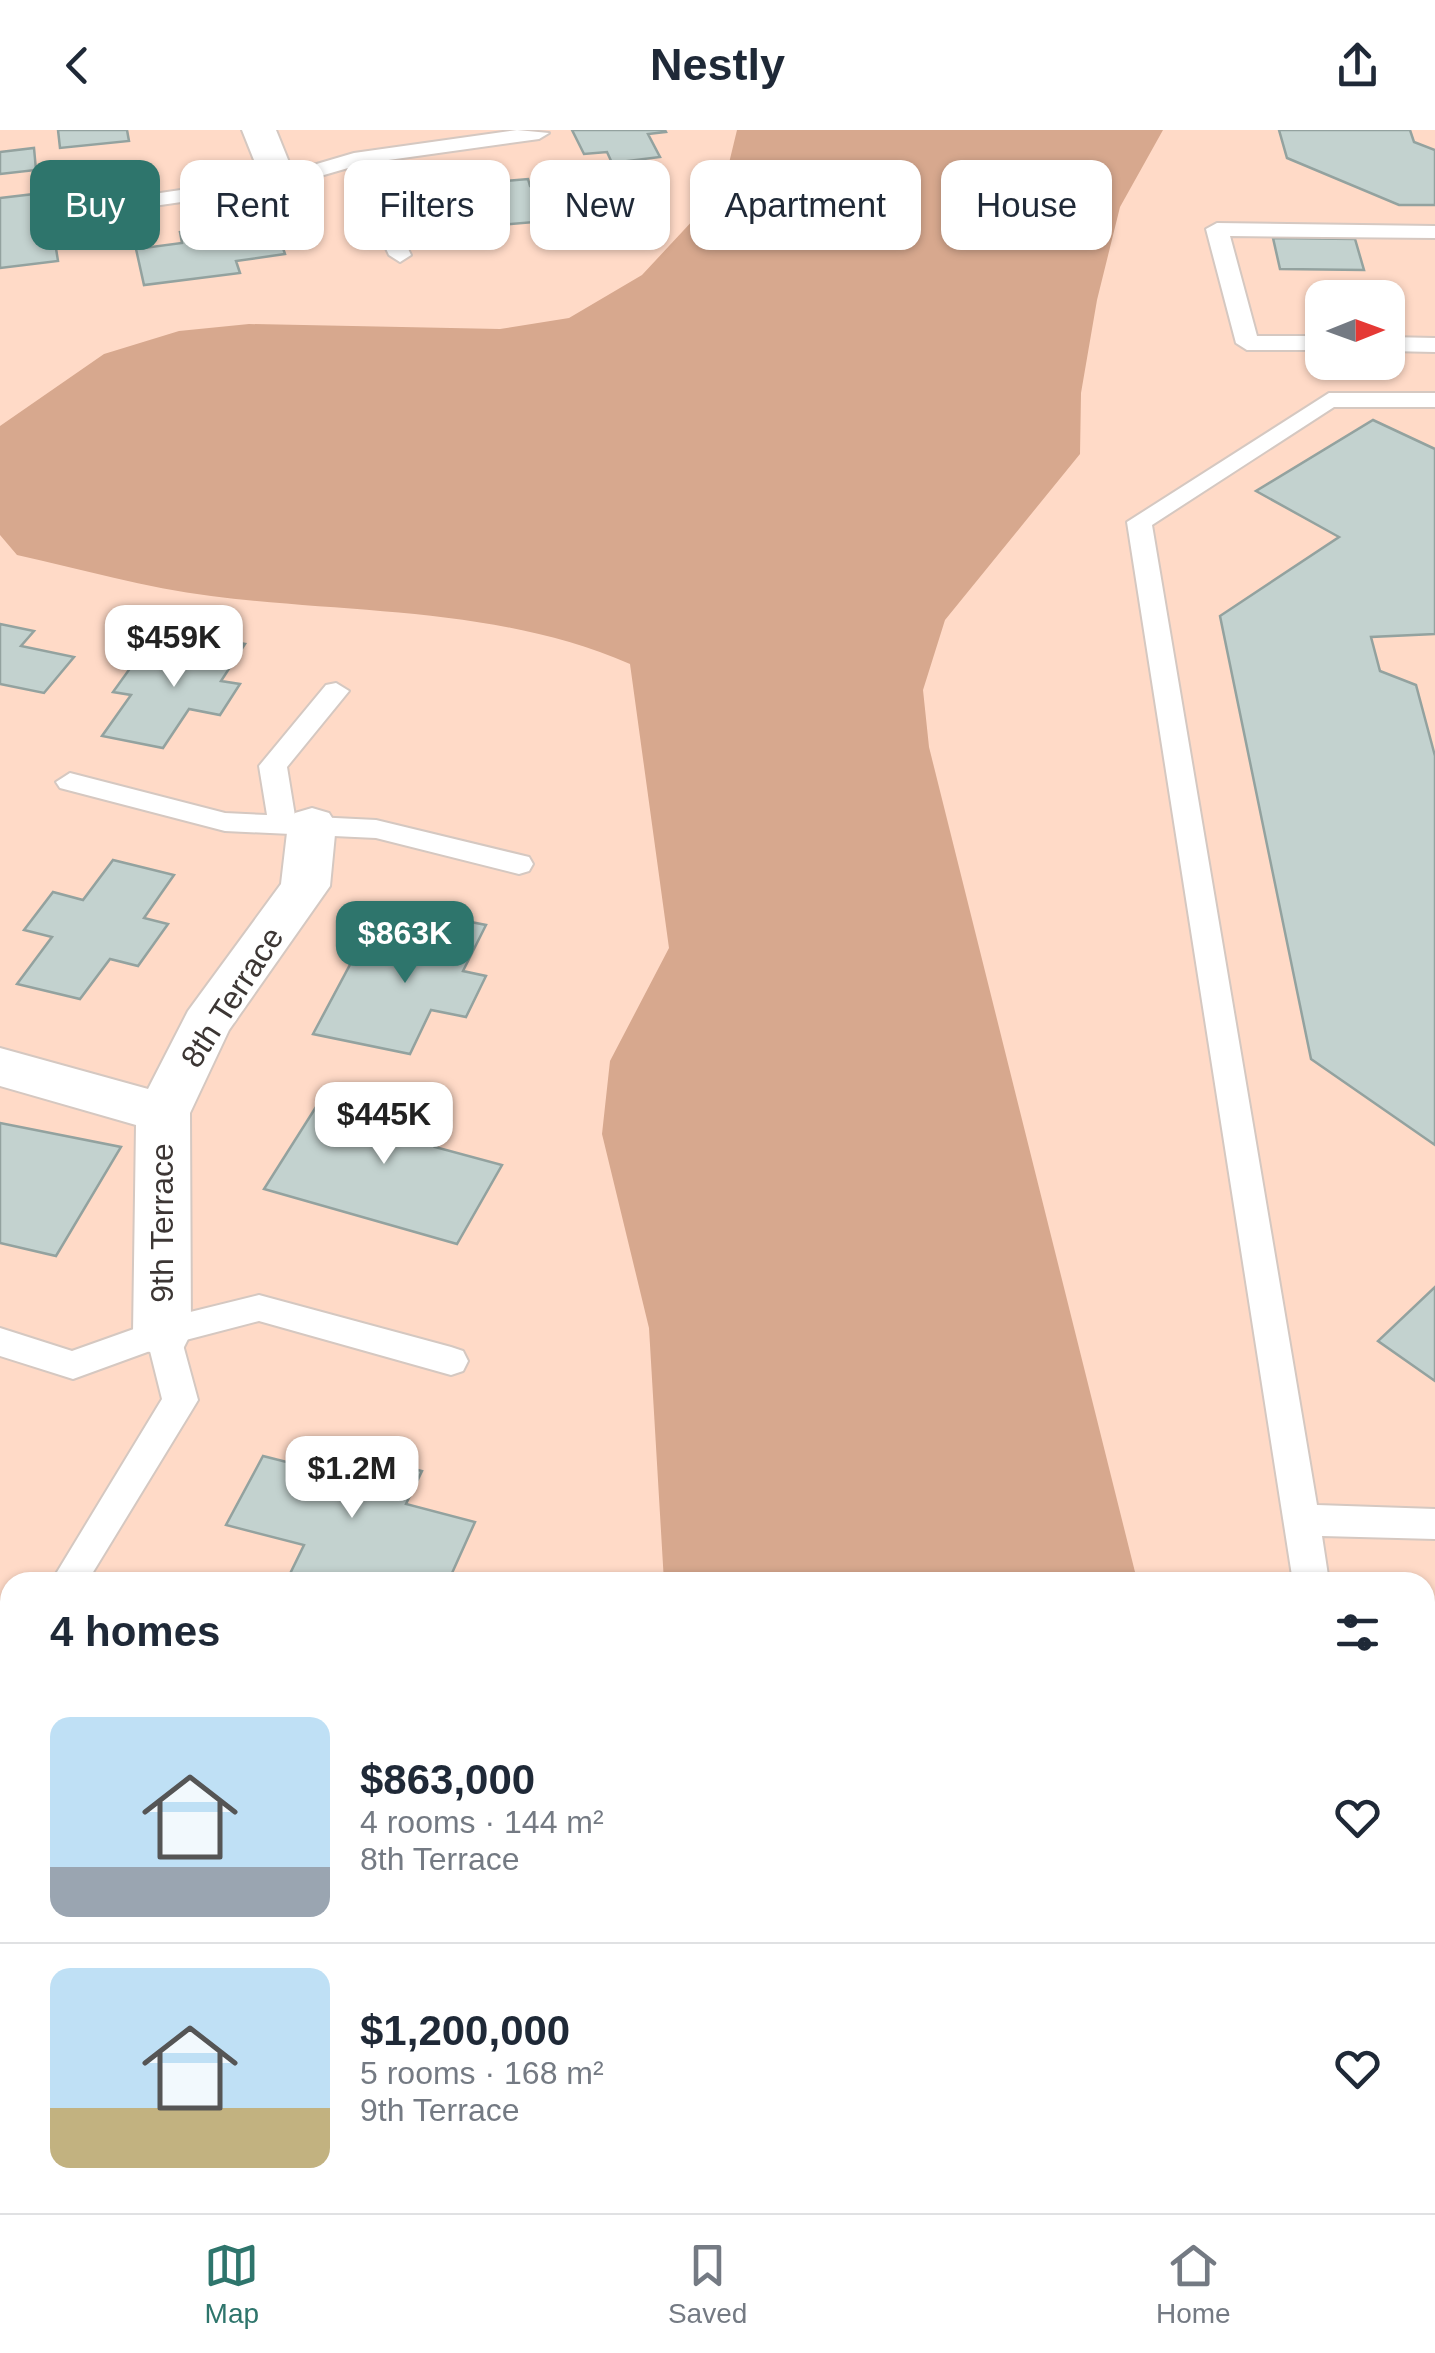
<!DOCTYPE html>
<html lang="en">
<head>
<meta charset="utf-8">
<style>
	body { margin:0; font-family:Helvetica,sans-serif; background:#f2f2f3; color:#1f2937; height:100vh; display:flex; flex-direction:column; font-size:38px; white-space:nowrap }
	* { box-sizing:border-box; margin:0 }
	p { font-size:32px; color:#747a83 }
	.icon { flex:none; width:55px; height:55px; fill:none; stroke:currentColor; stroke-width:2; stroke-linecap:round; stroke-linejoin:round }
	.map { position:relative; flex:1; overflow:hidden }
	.panel { position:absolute; left:0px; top:1442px; width:1435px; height:642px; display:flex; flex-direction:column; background:#fff; border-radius:30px 30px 0 0; box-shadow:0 2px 8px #0004 }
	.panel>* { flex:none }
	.top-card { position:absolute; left:30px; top:30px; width:1375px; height:90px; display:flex; gap:20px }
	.needle { width:65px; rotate:89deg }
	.tools { position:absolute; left:1305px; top:150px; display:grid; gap:20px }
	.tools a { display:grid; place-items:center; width:100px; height:100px; border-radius:20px; background:#fff; box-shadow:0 2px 8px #0004; font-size:50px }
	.price { position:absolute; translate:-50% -85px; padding:0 22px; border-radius:20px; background:#fff; color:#222; font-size:32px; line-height:65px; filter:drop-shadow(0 2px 5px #0008) }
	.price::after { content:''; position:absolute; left:50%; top:60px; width:30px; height:22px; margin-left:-15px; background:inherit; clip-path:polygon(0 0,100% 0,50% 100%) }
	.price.selected { background:#2e756c; color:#fff }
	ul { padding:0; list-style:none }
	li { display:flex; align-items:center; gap:30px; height:250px; padding:0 50px }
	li+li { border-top:2px solid #e0e1e3 }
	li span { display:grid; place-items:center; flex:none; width:280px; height:200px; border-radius:20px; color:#555 }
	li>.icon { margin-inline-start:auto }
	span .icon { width:120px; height:120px; fill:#fffc; stroke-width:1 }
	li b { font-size:42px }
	h2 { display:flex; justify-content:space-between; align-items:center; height:120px; padding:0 50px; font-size:42px }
	.chip { padding:0 35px; border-radius:20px; background:#fff; box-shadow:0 2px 8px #0004; font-size:35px; line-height:90px }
	.chip.selected { background:#2e756c; color:#fff }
	header { display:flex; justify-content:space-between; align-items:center; height:130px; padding:0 50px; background:#fff; font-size:45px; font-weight:600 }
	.menu { display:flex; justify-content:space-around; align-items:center; height:140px; border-top:2px solid #e0e1e3; background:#fff; font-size:28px; color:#747a83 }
	.menu a { display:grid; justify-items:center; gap:5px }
	.menu .selected { color:#2e756c }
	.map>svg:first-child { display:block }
</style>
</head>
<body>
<header><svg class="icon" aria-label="back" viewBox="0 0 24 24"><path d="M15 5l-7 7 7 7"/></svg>Nestly<svg class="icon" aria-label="share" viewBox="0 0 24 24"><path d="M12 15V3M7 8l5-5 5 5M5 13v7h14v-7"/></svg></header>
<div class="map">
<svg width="1435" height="2083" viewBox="0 0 1435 2083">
	<rect width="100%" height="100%" fill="#fef9f6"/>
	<!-- green -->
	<path fill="#ffdac7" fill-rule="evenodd" d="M0 0H1435V1833L1425 1832V1452H10V1812H0ZM1322 168H1388V232H1322Z"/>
	<!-- water -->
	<path fill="#d7a88e" d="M737 0H1163L1120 77 1097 170 1081 263 1080 324 945 490 923 560 929 617 1136 1446 1132 1452H664L649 1198 602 1004 610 931 669 818 630 534C496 476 353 484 211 466 146 458 81 439 17 425L0 405V296L104 224 179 201 249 194 500 199 569 188 642 145 723 58Z"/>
	<!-- building -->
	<g fill="#c3d2cf" stroke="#93a29f" stroke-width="2.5">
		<polygon points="58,0 127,0 129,11 60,18"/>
		<polygon points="572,0 665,0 666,2 648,4 660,27 612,33 607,22 584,24"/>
		<polygon points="1279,0 1410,0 1414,12 1435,20 1435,75 1399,75 1287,28"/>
		<polygon points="34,18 36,40 0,44 0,22"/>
		<polygon points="528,49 530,56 580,52 588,76 544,80 547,91 453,99 446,68 486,65 484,53"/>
		<polygon points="43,63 46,86 71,83 74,104 54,106 58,131 0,138 0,68"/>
		<polygon points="223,97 226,106 277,100 285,124 236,131 240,143 144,155 136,119 182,113 180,102"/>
		<polygon points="1273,108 1355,109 1364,140 1280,139"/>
		<polygon points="1373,290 1435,319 1435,504 1371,507 1380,541 1416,555 1435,626 1435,1015 1311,929 1220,486 1339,407 1256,361"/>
		<polygon points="0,494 34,501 21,516 74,527 44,563 0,554"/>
		<polygon points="188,504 245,514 221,551 240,554 220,585 189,579 163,618 102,606 131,565 113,562 136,530 166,535"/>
		<polygon points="113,730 174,745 144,788 168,794 138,836 110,829 80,869 17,854 52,807 24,800 53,762 83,770"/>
		<polygon points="420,782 486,795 463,841 486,846 466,887 431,880 410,924 313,904 360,816 399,824"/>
		<polygon points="328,958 451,991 435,1017 502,1035 457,1114 264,1059"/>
		<polygon points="0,993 121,1017 56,1126 0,1113"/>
		<polygon points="1435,1157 1435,1251 1378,1211"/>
		<polygon points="333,1318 422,1341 406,1374 475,1392 448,1452 286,1452 304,1415 226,1395 263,1326 322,1341"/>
	</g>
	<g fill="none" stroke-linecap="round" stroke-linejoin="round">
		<defs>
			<g id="lane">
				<polygon points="517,0 549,3 539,9 367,33 411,125 400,132 389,125 348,38 279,58 119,81 108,75 119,69 276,46 354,23"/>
				<polygon points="1217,93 1435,96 1435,108 1230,106 1257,206 1322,206 1322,220 1247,220 1236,213 1206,99"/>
				<polygon points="1388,207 1435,208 1435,222 1388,221"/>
				<polygon points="1329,263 1435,263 1435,277 1334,277 1152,395 1317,1375 1435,1379 1435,1409 1322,1406 1329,1452 1293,1452 1127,392"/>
				<polygon points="336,553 349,561 287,637 295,686 376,690 529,727 533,734 529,741 519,744 376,708 225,701 60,658 56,652 70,643 225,683 267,685 259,636 326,555"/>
				<polygon points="259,1165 451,1217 463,1221 468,1231 463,1241 451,1245 259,1191 182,1211 198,1270 192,1280 87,1452 51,1452 162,1269 150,1221 73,1249 0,1226 0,1198 72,1221 162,1189"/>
				<rect x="1425" y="1607" width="10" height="36"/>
			</g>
			<g id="street">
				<polygon points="242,0 276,0 297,52 292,60 266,60"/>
				<polygon points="312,678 329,683 336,694 330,756 229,900 190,983 191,1203 183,1219 162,1226 141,1219 133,1203 136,995 0,956 0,918 148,959 188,881 281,754 288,694 295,683"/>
			</g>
		</defs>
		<!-- lane casing -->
		<use href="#lane" stroke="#d5c8c1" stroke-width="4"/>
		<!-- street casing -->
		<use href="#street" stroke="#d5c8c1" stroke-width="4"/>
		<!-- lane -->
		<use href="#lane" fill="#fff" fill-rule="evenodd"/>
		<!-- street -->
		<use href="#street" fill="#fff" fill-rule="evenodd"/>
	</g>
	<g text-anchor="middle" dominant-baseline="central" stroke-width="10" stroke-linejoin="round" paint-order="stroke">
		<!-- street labels -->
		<g font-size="32" fill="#3c3634" stroke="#fff">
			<text transform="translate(232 867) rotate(-57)">8th Terrace</text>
			<text transform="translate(162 1093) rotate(-90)">9th Terrace</text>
		</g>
	</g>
</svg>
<div class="tools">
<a><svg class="needle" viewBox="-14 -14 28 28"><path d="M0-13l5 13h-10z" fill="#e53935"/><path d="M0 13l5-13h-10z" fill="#747a83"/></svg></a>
</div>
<b class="price" style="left:174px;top:560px">$459K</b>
<b class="price selected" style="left:405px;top:856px">$863K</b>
<b class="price" style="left:384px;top:1037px">$445K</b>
<b class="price" style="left:352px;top:1391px">$1.2M</b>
<div class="top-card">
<a class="chip selected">Buy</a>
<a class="chip">Rent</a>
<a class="chip">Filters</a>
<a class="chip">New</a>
<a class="chip">Apartment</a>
<a class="chip">House</a>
</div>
<section class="panel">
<h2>4 homes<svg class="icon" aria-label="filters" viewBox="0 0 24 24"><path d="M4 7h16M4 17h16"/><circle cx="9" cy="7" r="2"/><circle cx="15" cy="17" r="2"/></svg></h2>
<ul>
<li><span style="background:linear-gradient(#bfe0f5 75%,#9aa5b1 0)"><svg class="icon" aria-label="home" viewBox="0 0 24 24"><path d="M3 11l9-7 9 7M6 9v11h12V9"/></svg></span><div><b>$863,000</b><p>4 rooms · 144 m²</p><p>8th Terrace</p></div><svg class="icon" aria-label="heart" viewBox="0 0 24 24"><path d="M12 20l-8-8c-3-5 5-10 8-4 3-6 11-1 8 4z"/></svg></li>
<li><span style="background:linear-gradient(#bfe0f5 70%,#c2b280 0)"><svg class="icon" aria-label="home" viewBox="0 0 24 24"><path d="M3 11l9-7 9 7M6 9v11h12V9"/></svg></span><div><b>$1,200,000</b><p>5 rooms · 168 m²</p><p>9th Terrace</p></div><svg class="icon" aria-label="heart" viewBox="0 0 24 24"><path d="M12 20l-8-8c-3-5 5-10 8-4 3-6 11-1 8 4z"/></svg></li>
</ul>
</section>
</div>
<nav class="menu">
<a class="selected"><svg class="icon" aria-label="map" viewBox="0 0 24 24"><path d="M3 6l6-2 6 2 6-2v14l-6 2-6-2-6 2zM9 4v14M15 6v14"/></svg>Map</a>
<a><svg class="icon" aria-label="saved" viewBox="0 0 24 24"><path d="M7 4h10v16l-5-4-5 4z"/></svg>Saved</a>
<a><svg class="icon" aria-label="home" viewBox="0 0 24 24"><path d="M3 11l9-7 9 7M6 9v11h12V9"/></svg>Home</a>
</nav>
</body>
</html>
